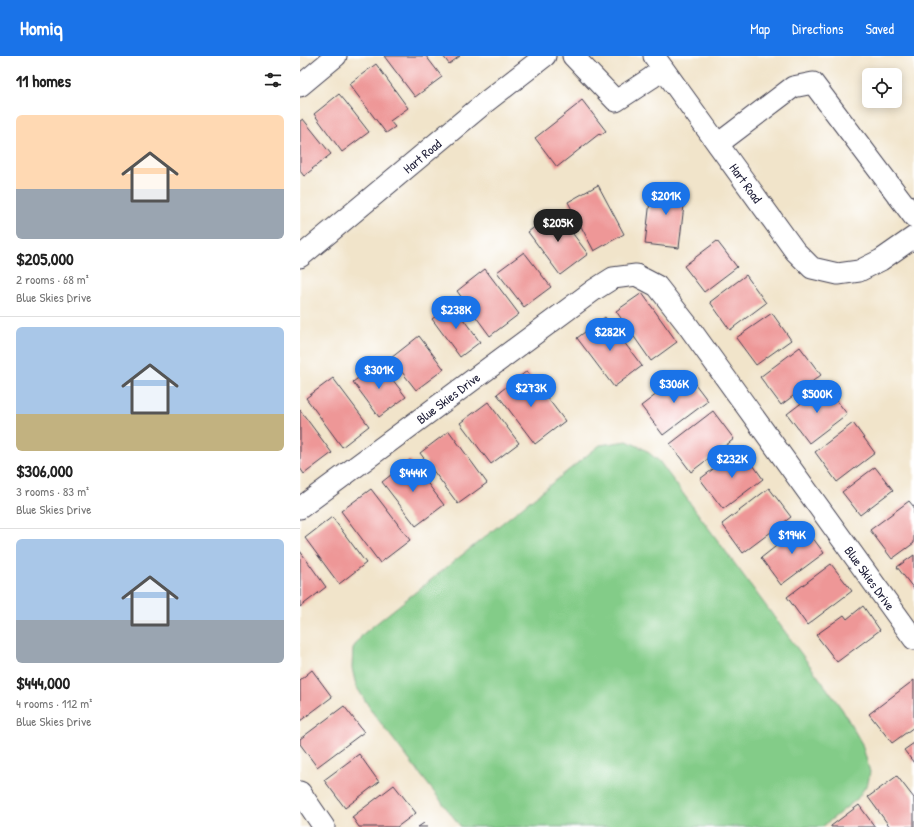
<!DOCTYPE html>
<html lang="en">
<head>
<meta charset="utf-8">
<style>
	body { margin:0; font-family:"Patrick Hand",sans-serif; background:#f2f2f2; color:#222; height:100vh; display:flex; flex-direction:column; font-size:15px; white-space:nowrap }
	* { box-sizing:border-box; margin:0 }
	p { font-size:13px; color:#767676 }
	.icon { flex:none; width:22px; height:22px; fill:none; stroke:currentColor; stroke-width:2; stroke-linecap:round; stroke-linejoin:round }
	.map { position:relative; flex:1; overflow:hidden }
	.details { display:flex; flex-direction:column; background:#fff; width:300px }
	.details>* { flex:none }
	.controls { position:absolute; left:562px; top:12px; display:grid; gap:8px }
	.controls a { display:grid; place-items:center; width:40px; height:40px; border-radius:6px; background:#fff; box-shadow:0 2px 10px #0003; font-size:20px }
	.price { position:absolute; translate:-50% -34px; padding:0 9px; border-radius:14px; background:#1a73e8; color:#fff; font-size:13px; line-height:26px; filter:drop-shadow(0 1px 2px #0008) }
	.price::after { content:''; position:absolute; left:50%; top:24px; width:12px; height:9px; margin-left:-6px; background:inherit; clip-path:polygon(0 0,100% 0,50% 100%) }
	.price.selected { background:#222; color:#fff }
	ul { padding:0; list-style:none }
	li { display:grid; align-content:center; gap:8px; height:212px; padding:0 16px }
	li+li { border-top:1px solid #e0e0e0 }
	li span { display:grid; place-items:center; height:124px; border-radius:6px; color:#555 }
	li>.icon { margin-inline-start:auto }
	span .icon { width:72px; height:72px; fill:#fffc; stroke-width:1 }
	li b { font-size:17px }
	h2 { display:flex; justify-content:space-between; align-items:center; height:48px; padding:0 16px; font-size:17px }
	header { display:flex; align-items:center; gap:24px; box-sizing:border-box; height:56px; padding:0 20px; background:#1a73e8; color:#fff }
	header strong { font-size:19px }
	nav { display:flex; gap:22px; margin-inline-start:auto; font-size:14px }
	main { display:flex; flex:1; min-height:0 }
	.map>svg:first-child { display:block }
</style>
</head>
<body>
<header>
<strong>Homiq</strong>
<nav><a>Map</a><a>Directions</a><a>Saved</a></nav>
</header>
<main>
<section class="details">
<h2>11 homes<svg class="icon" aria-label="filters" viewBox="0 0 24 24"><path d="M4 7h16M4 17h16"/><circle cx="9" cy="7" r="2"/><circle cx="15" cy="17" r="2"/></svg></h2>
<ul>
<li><span style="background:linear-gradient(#ffd9b3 60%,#9aa5b1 0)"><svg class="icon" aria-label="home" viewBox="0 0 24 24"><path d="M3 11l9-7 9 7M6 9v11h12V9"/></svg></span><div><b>$205,000</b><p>2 rooms · 68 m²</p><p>Blue Skies Drive</p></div></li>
<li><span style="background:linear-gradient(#a9c7e8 70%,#c2b280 0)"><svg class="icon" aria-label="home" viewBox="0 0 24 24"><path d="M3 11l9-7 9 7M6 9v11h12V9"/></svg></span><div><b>$306,000</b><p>3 rooms · 83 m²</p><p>Blue Skies Drive</p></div></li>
<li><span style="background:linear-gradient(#a9c7e8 65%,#9aa5b1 0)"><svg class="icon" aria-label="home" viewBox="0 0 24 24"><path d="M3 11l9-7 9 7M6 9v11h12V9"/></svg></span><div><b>$444,000</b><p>4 rooms · 112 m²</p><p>Blue Skies Drive</p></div></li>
</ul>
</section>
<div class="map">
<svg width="614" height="771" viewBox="0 0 614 771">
	<rect width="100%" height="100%" fill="#fff"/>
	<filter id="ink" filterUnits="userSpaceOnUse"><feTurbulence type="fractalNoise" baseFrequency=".025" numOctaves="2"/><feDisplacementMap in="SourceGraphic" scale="8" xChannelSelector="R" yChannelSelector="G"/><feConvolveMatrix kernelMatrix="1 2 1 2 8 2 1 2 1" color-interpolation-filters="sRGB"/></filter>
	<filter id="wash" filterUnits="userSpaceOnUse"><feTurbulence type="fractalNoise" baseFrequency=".012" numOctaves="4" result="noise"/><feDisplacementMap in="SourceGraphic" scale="16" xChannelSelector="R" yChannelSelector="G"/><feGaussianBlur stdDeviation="0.9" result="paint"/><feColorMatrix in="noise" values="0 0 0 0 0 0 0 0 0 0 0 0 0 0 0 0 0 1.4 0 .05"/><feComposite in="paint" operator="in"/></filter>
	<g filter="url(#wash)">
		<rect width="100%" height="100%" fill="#f1e4ca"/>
		<!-- green -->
		<polygon fill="#83cc88" stroke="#527762" points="327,385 344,393 359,405 542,653 562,688 570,716 568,727 557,743 522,771 161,771 73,657 56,630 52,612 53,592 63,578 300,389"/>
		<g id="blocks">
			<!-- building -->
			<g fill="#ee9797">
				<polygon points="84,0 126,0 142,21 115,41"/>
				<polygon points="143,0 160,0 149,8"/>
				<polygon points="76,8 108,52 90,65 95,71 86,77 49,28"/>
				<polygon points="39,38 45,45 69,76 42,96 14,58"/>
				<polygon points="282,44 306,75 300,79 299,78 257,111 235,82 277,49 276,49"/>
				<polygon points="3,63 31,98 12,113 13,113 4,120 0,115 0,65"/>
				<polygon points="352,128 386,132 379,192 345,188"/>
				<polygon points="298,129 324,178 294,195 268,146"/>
				<polygon points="256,155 288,198 260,219 228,176"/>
				<polygon points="417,185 437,211 404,236 384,210"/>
				<polygon points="224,196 251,231 224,251 197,216"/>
				<polygon points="185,213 219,258 190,280 157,235"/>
				<polygon points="446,219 466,247 430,274 410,246"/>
				<polygon points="342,237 377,286 351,305 316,255"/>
				<polygon points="152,248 180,286 160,301 132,263"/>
				<polygon points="472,257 491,284 456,309 436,282"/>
				<polygon points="305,261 342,310 314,331 277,282"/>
				<polygon points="119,280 144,313 116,334 91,302"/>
				<polygon points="500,291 521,319 481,349 460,321"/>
				<polygon points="79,306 106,341 79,361 53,326"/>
				<polygon points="227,315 265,365 235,388 197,338"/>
				<polygon points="386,316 408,345 363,379 341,350"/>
				<polygon points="33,322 69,370 42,391 6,342"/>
				<polygon points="525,329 547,358 509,387 487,358"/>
				<polygon points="188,346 219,387 191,408 160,367"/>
				<polygon points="0,354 32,397 4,418 0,412"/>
				<polygon points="413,355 434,383 391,416 370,388"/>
				<polygon points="553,367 575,397 537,426 515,396"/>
				<polygon points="149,375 187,427 158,448 120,397"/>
				<polygon points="441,392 463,423 423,453 400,423"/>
				<polygon points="110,404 144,449 116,470 82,426"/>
				<polygon points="575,411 593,434 560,459 542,436"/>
				<polygon points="469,432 491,461 443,497 422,468"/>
				<polygon points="71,433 110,484 80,507 41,455"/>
				<polygon points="609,445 614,451 614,487 592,503 570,474"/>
				<polygon points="32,461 66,507 39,528 5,482"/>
				<polygon points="503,469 524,497 481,529 461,502"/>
				<polygon points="0,495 26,531 0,551"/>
				<polygon points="614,499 614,533 597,511"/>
				<polygon points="531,508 552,535 507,569 487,541"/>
				<polygon points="563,550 580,574 537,606 516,579 544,559 547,563"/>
				<polygon points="12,614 32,641 0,665 0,624"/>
				<polygon points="614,624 614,671 592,687 569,658"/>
				<polygon points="44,650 64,676 17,711 0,688 0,683"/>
				<polygon points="614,687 614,707 604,694"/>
				<polygon points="59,698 79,726 45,752 24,724"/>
				<polygon points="597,720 614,742 614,771 590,771 568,741"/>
				<polygon points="94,729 116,757 97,771 59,771 52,761"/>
				<polygon points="559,749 575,771 531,771 531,770"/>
				<polygon points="124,767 128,771 118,771"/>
			</g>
		</g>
	</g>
	<g filter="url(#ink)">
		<use href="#blocks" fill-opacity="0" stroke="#413f50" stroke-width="1"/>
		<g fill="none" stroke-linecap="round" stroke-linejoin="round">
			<defs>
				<g id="minor">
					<polyline points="273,0 316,45 351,22 363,13"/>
					<polyline points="354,0 495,195 512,212 538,218 559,215 581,204 614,181"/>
					<polyline points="0,30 36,0"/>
					<polyline points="418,88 493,31 513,27 614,161"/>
					<polyline points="0,201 187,45 245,0"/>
					<polyline points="0,452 294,234 313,222 336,219 357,230 386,267 614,583"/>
					<polyline points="0,736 24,771"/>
				</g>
			</defs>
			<!-- minor casing -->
			<use href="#minor" stroke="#413f50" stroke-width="23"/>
			<!-- minor -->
			<use href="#minor" stroke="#fff" stroke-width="21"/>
		</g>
	</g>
	<g text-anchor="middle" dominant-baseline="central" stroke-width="3.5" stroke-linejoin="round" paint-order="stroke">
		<!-- street labels -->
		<g font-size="13" fill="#22223b" stroke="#fff">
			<text transform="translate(122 100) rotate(-40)">Hart Road</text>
			<text transform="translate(446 127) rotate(54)">Hart Road</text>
			<text transform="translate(148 342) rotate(-37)">Blue Skies Drive</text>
			<text transform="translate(570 522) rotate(54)">Blue Skies Drive</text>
		</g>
	</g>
</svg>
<div class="controls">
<a><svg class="icon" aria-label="locate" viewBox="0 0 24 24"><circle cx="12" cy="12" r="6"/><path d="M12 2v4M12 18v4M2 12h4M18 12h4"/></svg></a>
</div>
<b class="price" style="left:366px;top:160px">$201K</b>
<b class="price selected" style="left:258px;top:187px">$205K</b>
<b class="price" style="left:156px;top:274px">$238K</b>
<b class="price" style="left:310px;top:296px">$282K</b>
<b class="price" style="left:79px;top:334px">$301K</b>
<b class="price" style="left:374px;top:348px">$306K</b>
<b class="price" style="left:231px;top:352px">$273K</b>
<b class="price" style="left:517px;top:358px">$500K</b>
<b class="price" style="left:432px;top:423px">$232K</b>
<b class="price" style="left:113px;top:437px">$444K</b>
<b class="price" style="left:492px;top:499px">$194K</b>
</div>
</main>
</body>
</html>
